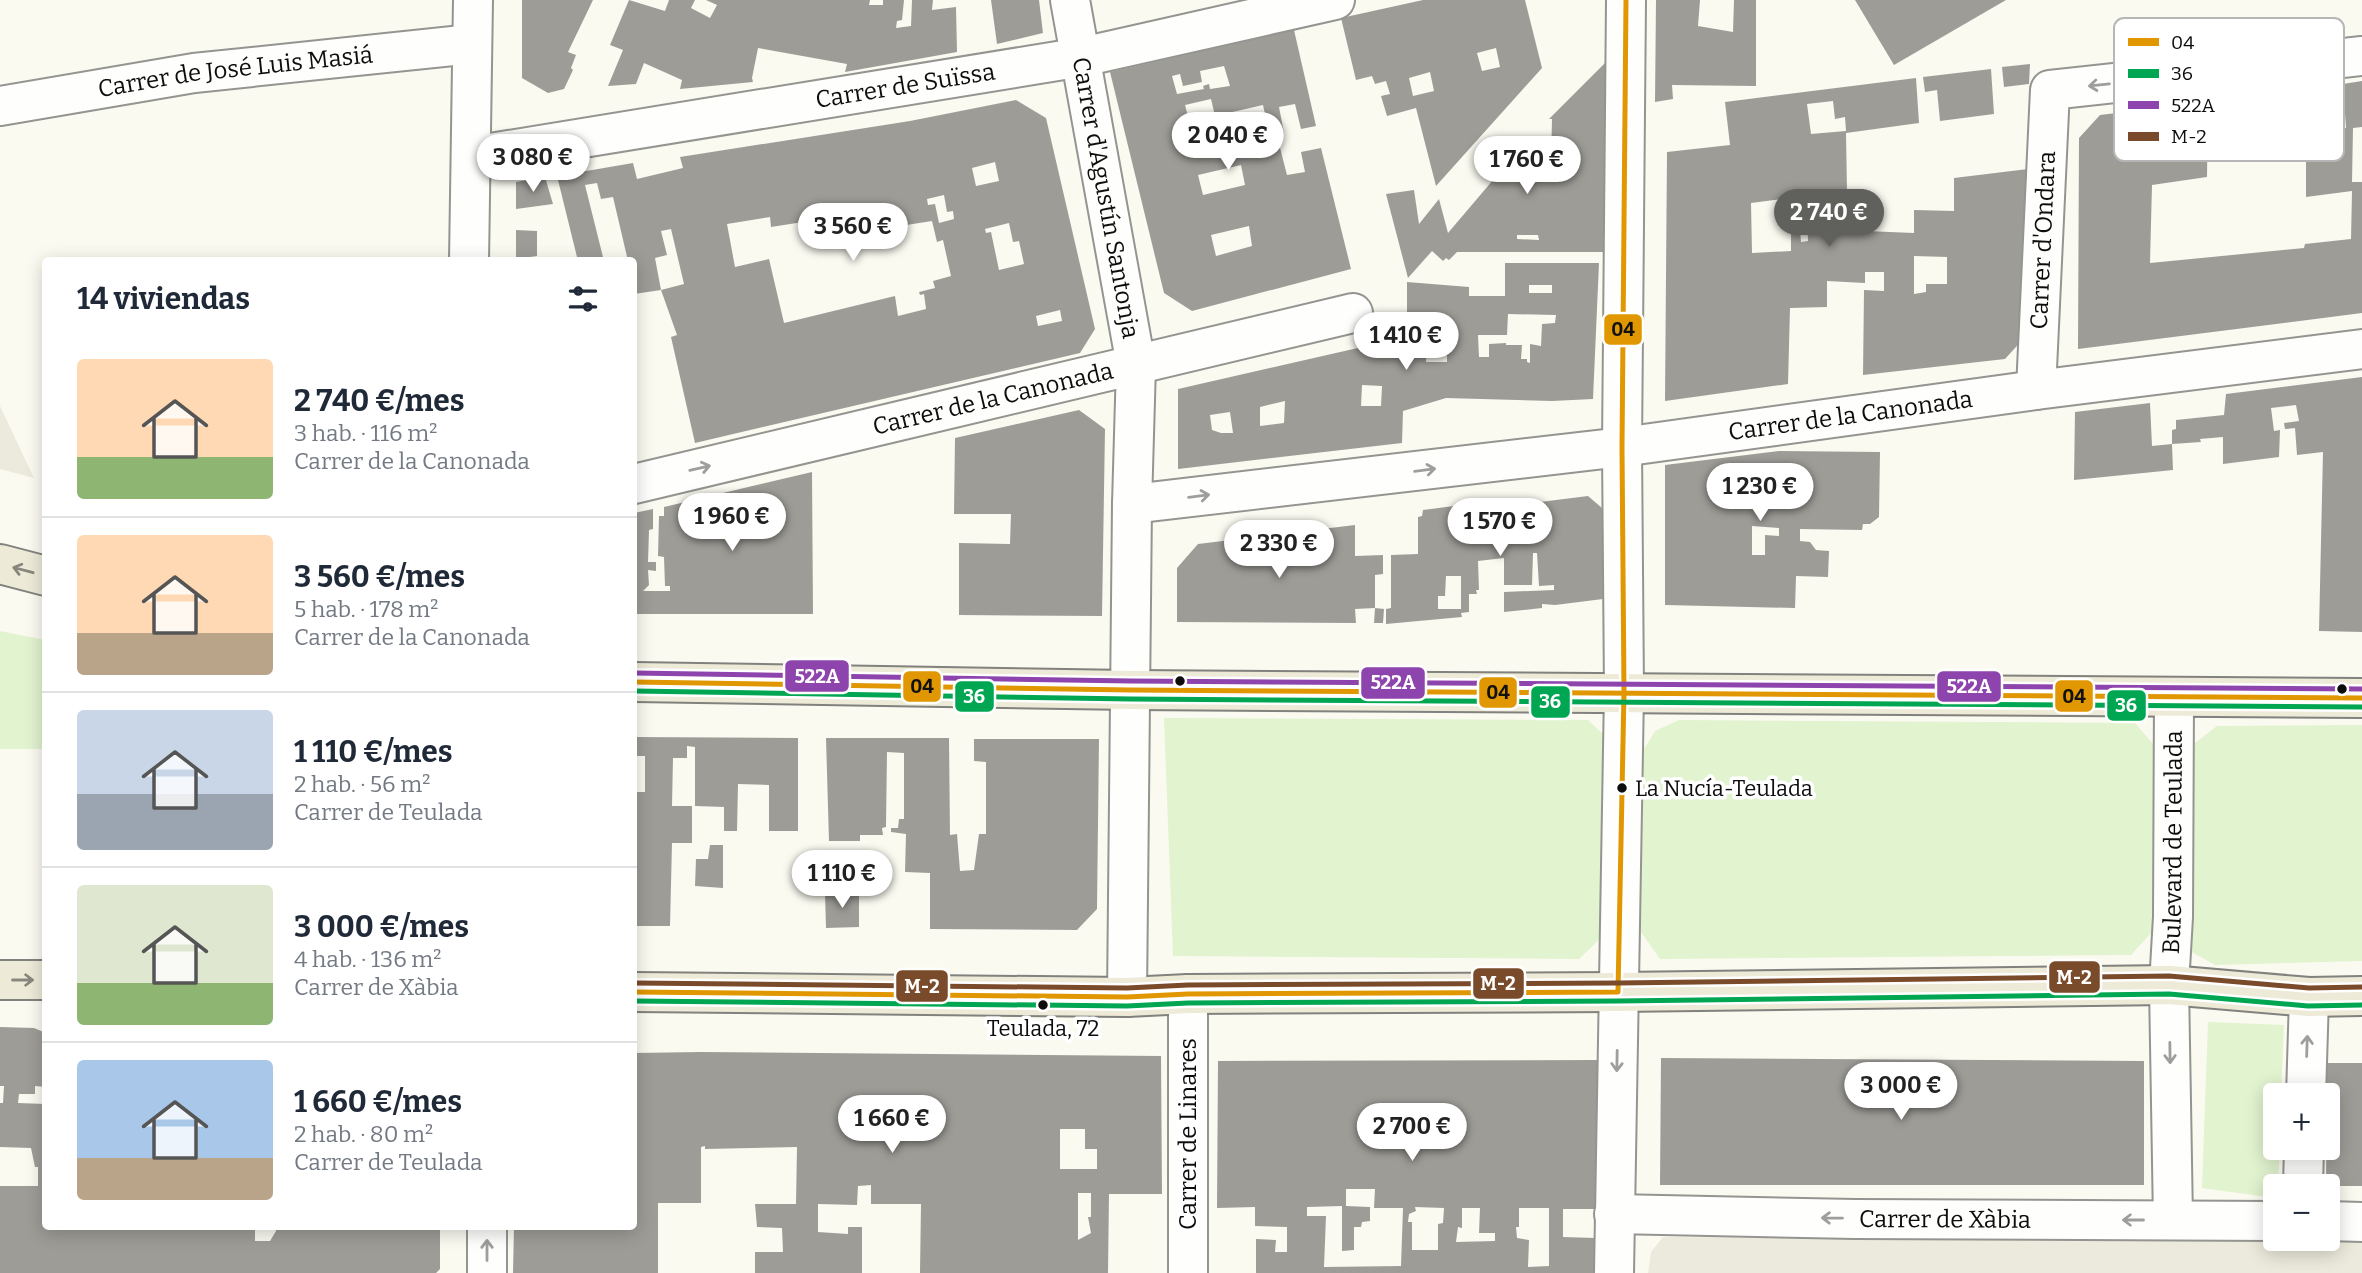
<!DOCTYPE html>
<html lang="es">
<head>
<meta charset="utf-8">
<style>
	body { margin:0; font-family:Bitter,serif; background:#f2f2f3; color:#1f2937; height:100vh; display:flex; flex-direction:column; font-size:26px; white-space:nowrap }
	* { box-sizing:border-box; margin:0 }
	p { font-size:23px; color:#747a83 }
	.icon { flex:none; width:38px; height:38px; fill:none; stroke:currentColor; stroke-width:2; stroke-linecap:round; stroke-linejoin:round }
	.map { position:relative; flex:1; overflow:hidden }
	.panel { position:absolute; left:42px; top:257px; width:595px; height:973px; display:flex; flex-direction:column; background:#fff; border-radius:7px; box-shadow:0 4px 18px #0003 }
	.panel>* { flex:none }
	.fabs { position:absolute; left:2263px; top:1083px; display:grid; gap:14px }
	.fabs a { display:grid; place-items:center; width:77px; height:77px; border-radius:7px; background:#fff; box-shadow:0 4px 18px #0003; font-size:35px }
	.price { position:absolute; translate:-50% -60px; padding:0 16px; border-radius:24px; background:#fff; color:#222; font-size:23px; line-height:46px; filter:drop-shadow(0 2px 4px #0008) }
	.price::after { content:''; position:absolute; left:50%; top:42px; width:21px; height:16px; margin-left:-10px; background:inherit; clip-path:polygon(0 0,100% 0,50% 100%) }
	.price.current { background:#60605d; color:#fff }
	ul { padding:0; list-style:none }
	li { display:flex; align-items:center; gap:21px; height:175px; padding:0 35px }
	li+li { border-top:2px solid #e0e1e3 }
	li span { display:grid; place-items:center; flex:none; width:196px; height:140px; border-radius:7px; color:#555 }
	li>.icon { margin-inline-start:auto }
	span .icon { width:84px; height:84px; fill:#fffc; stroke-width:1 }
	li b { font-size:30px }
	h2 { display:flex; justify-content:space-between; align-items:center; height:84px; padding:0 35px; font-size:30px }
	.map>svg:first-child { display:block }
</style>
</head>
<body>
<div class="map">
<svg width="2362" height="1273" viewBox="0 0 2362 1273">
	<rect width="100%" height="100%" fill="#fbfaf1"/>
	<!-- green -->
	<g fill="#e1f3cf">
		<polygon points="0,631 45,640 45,749 0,749"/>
		<polygon points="1164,718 1588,720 1605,736 1608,931 1579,959 1173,956"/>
		<polygon points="1679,720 2135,723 2154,745 2152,932 2131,955 1660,959 1641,932 1643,751 1655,731"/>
		<polygon points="2362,725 2362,961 2215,965 2190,951 2190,747 2217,726"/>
		<polygon points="2208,1022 2284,1025 2281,1095 2275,1096 2275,1148 2280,1148 2278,1186 2275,1186 2275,1198 2202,1188"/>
	</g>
	<!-- plaza -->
	<g fill="#eceadc">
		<polygon points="0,406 34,478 0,469"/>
		<polygon points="1663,1237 2362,1240 2362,1273 1648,1273 1651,1252"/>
	</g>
	<!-- building -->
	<g fill="#9e9c97" fill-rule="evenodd">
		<polygon points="522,0 593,0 568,52 576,55 571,68 573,70 564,89 548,93 522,78"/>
		<polygon points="629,0 665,11 669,0 695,0 691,8 710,18 717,5 706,0 870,0 869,5 883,5 883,0 904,0 902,20 897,21 896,28 911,26 912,0 933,0 932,10 956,7 957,52 845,72 847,64 758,48 752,78 753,82 680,89 682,80 644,63 636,84 608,86 623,50 610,45"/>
		<polygon points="991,0 1039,0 1043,33 997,44"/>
		<path d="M1423 0H1525L1542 68 1436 186 1416 108 1387 116 1381 96 1390 94 1386 81 1375 84 1372 76 1356 80 1341 18ZM1496 48 1500 67 1482 71 1477 53ZM1430 72 1434 91 1413 96 1409 78Z"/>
		<polygon points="1656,0 1700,0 1698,26 1733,32 1734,0 1756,0 1756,86 1672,85 1673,99 1655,102"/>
		<polygon points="1855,0 2006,0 1894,65"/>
		<path d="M1294 30 1316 126 1301 129 1295 104 1279 107 1284 133 1277 136 1287 175 1305 172 1301 152 1321 148 1351 269 1192 311 1164 293 1110 72ZM1224 66 1230 86 1210 89 1209 84 1203 86 1204 89 1177 94 1172 76 1180 74 1183 86 1202 82 1200 71ZM1211 99 1215 116 1263 105 1270 137 1214 150 1209 131 1193 135 1185 105ZM1241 165 1245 185 1203 195 1198 175ZM1249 226 1252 246 1216 256 1211 235Z"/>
		<path d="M1605 63V252H1457L1449 260 1446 258 1443 261 1432 251 1408 278 1386 194 1414 190 1419 224 1439 199 1448 233 1510 160 1551 161 1552 119H1549ZM1517 235H1538L1539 240 1517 239Z"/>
		<polygon points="2030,64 2029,84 2004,87 2002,67"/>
		<polygon points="1991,69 1994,114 1940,121 1937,90 1925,92 1923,77"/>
		<path d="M1916 78 1919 123 1846 133 1847 191 1826 193 1827 209H1835L1836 202H1850L1849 190 1864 189 1866 231 1914 233V210L1954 211V178L2028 169 2025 337 2005 359 1863 375 1864 290 1884 291V272H1865V283L1827 281V307L1790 308 1788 384 1665 401 1667 152 1730 145 1725 102ZM1833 101 1835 119 1845 117 1846 131 1811 134 1807 104ZM1790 198V215L1807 212 1808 241 1801 242 1800 229H1791V251L1752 253 1751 203ZM1914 256 1947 257V284H1926V292L1914 294Z"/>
		<polygon points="2362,81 2362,127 2353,128 2352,182 2362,182 2362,313 2078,349 2079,138 2100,115 2208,102 2207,177 2152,185 2150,263 2304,248 2305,244 2351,239 2352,191 2306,197 2306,154 2321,153 2321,145 2307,146 2301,89 2334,85 2336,114 2322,116 2322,132 2346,128 2343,84"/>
		<path d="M1016 100 1046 118 1095 329 1080 353 695 443 671 337 677 335 661 290 684 284 671 229 661 231 667 255 655 258 661 290 634 294V261H628L613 197 601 199 597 183 585 185 604 261H578L557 176 633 163 637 179 683 168 680 157 910 121ZM995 162 999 181 976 186 972 168ZM944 195 947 212 953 211 954 219 939 223 935 204 928 205 927 199ZM878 210 881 229 932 221 937 242 943 240 951 276 933 281 935 288 919 292 920 295 924 294 926 309 898 316 895 296 784 323 769 259 735 267 727 224 770 217 771 227 803 222 804 225 813 224 812 221ZM1009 223 1013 242 1019 241 1024 264 999 270 991 232 986 233 985 229ZM1060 310 1062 321 1038 326 1036 316Z"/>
		<polygon points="545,177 553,204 516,209 516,182"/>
		<polygon points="516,230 537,231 537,256 516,259"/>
		<path d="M1505 263H1599L1593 399 1552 401 1446 398 1403 411 1402 443 1178 469V389L1406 337 1427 338 1426 362H1447V353L1441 352 1442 313H1407V282L1469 287V296H1505ZM1529 285H1552V293H1529ZM1508 314 1556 315 1555 323 1542 324 1541 346 1530 344V363L1527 362V359H1521L1522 345H1506V343L1489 344V357H1479L1478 335H1507ZM1362 385 1382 386 1381 406H1361ZM1285 401 1284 423 1260 426V407ZM1230 412 1233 433H1221L1212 430 1210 415Z"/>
		<polygon points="2362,377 2362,632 2319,631 2323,452 2297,455 2295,428 2285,429 2284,423 2299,421 2296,405 2271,408 2274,431 2280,430 2279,457 2223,464 2223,437 2200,439 2201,442 2172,444 2173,470 2074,480 2075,412 2150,403 2152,446 2172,444 2172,430 2176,429 2176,420 2224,415 2226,394"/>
		<polygon points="1079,410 1105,429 1102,616 959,615 959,543 1010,544 1011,514 954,514 955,438"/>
		<path d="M1779 451 1880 452 1879 517 1870 524H1863L1862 530 1800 529V541L1810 542 1816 550 1829 551 1828 577 1796 576 1795 608 1665 605V465ZM1752 526 1779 528V536L1765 535V555H1752Z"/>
		<polygon points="812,472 813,614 634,614 634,513 653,509 653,529 649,530 648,562 656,562 656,571 648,570 649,585 643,591 670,591 670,586 665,586 664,557 658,556 659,516 664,516 664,507"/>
		<path d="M1588 496 1602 508 1603 599 1555 605 1542 604V608L1504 612V592L1554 590V585L1539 586 1537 553H1533L1532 585H1504V558L1478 561 1479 590H1476L1477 594H1469V612L1461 613 1462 617 1386 624V609L1391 608V555L1418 554V517L1422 516 1423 510 1454 506 1455 512H1460ZM1446 576H1461V609H1438V596H1445Z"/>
		<polygon points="1355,525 1355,556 1383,555 1383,574 1375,575 1375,608 1384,609 1383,623 1374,623 1375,608 1355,609 1356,623 1177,622 1177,568 1198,544"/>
		<polygon points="634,737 798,738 798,831 769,831 769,785 738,784 737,831 724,831 724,807 695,806 695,747 687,746 687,758 673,758 672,806 692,806 692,843 672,843 670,926 634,926 634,792 645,792 645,756 634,756"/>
		<polygon points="826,738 949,738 950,835 957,834 960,871 974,870 979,834 986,834 986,762 974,761 974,739 1099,739 1097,909 1077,930 930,929 930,873 905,872 906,834 891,832 891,828 898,828 899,819 904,819 904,753 887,752 886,827 882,828 883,835 860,835 860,841 829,841"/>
		<polygon points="710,845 723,845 723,888 695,886 696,859 708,859"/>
		<polygon points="825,893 859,894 859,927 826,928"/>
		<polygon points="0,1027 34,1028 46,1033 46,1087 35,1086 35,1094 19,1094 18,1103 46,1104 46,1227 255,1227 255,1241 270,1241 276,1231 276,1227 440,1227 440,1269 436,1273 0,1273 0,1186 38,1186 38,1167 35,1167 31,1148 0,1147 0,1103 3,1103 4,1086 0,1086"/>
		<path d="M701 1052 1161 1056 1162 1194H1109L1108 1273H920L921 1204H871V1185L858 1186 857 1205 818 1204V1232L848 1234V1227H862V1273H755V1252H783L782 1228 757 1227 755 1204H796L797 1147 705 1149V1146L701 1147V1203H658V1273H513L514 1227H634V1053ZM1060 1129H1085V1149H1097V1169H1060ZM1078 1193H1091V1217H1088L1091 1233 1078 1240Z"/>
		<polygon points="1661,1058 2144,1061 2144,1185 1660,1185"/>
		<path d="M1599 1060 1595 1209H1563V1237L1596 1238 1595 1273H1256V1239L1276 1240 1275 1252H1287V1227L1255 1226V1207L1217 1208 1218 1061ZM1346 1189H1375L1374 1208H1403L1401 1266 1324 1267 1326 1216H1307V1207L1342 1206V1251L1354 1250V1227H1361L1362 1222 1370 1221V1207L1346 1206ZM1415 1207 1444 1208 1443 1223 1438 1224V1250H1412V1222H1408L1409 1214 1416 1211ZM1462 1208H1480L1479 1233H1495V1241L1456 1242 1458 1227 1462 1228ZM1519 1208H1549V1266L1528 1267 1529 1240 1517 1238 1516 1227H1519Z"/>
		<polygon points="2327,1063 2362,1063 2362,1186 2326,1186"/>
	</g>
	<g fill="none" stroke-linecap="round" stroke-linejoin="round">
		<defs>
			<g id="street">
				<path id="s1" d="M1070 0 1136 365 1132 504 1127 997"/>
				<path id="s2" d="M0 106 194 73 472 44"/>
				<path id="s3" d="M472 156 1082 57 1335 0"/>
				<polyline points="469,261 473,0"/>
				<path id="s4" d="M2036 390 2050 90 2362 56"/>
				<path id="s5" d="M634 484 1353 313"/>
				<path id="s6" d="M1132 504 1622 447 2036 390 2362 349"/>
				<polyline points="1188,994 1188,1273"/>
				<polyline points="2306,1096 2309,997"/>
				<polyline points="2303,1186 2304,1148"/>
				<path id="s7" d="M1614 1214 1855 1219 2275 1221"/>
				<path id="s8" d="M2173 1220 2169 985 2173 917 2174 699"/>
				<polyline points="2328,1221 2362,1222"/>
				<polyline points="487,1227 487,1273"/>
				<polyline points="1614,1273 1624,692 1622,447 1626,0"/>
			</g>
			<g id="primary">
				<polyline points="0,564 46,576"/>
				<polyline points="634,682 1131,690 2362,698"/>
				<polyline points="0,980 46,980"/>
				<polyline points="634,992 1127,997 1188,994 1618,992 2169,985 2309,997 2362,996"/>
			</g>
		</defs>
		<!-- street casing -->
		<use href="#street" stroke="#949490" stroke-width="42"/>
		<!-- primary casing -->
		<use href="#primary" stroke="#81817d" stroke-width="42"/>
		<!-- street -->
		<use href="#street" stroke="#fefefd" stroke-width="38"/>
		<!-- primary -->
		<use href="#primary" stroke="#edead8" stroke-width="38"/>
		<defs>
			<g id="bus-1">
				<polyline points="634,682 1131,690 2362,698"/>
				<polyline points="634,992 1127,997 1188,994 1618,992 1624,692 1622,447 1626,0"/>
			</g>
			<g id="bus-2">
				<polyline points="634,691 1131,699 2362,707"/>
				<polyline points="634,1001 1127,1006 1188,1003 1618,1001 2169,994 2308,1006 2362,1005"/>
			</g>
			<polyline id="bus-3" points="634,673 1131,681 2362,689"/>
			<polyline id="bus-4" points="634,983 1127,988 1188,985 1618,983 2169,976 2309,988 2362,987"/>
		</defs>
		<!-- bus-1 casing -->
		<use href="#bus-1" stroke="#fff" stroke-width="10"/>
		<!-- bus-2 casing -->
		<use href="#bus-2" stroke="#fff" stroke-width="10"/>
		<!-- bus-3 casing -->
		<use href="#bus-3" stroke="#fff" stroke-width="10"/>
		<!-- bus-4 casing -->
		<use href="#bus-4" stroke="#fff" stroke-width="10"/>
		<!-- bus-1 -->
		<use href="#bus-1" stroke="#e09701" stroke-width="5"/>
		<!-- bus-2 -->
		<use href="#bus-2" stroke="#00a651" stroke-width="5"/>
		<!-- bus-3 -->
		<use href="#bus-3" stroke="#8e44ad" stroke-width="5"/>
		<!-- bus-4 -->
		<use href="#bus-4" stroke="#7a4b2a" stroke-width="5"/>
	</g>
	<!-- one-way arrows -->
	<defs><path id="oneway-shaft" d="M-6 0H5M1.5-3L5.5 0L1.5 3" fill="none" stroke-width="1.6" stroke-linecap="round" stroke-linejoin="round" transform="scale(1.75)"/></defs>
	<g stroke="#9e9e9d">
		<use href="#oneway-shaft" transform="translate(2099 85) rotate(174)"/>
		<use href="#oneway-shaft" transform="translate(700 468) rotate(-13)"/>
		<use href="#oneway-shaft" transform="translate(1425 470) rotate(-7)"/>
		<use href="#oneway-shaft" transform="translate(1199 496) rotate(-7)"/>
		<use href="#oneway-shaft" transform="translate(2307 1046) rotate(-88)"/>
		<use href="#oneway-shaft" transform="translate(2170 1053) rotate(89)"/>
		<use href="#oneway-shaft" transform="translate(1617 1061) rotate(91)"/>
		<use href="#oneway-shaft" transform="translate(1832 1218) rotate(-179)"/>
		<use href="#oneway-shaft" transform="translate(2133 1220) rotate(-180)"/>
		<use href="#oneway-shaft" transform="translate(487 1250) rotate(-90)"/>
	</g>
	<g stroke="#88877d">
		<use href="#oneway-shaft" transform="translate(23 570) rotate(-165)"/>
		<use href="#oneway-shaft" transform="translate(23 980)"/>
	</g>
	<!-- markers -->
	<g fill="#0d0d0d" stroke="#fff" stroke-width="2.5">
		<circle cx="1180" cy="681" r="6"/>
		<circle cx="2342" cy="689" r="6"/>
		<circle cx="1622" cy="788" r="6"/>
		<circle cx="1043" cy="1005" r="6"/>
	</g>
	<g text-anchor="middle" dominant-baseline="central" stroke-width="7" stroke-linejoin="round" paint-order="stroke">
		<!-- bus labels -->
		<g font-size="22" fill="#0d0d0d" stroke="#fff" text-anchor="start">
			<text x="1635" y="788">La Nucía-Teulada</text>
			<text x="1043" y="1028" text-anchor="middle">Teulada, 72</text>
		</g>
		<!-- street labels -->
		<g font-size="24" fill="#0d0d0d" stroke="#fff">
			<text stroke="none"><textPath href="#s2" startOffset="238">Carrer de José Luis Masiá</textPath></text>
			<text stroke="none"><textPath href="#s3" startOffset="439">Carrer de Suïssa</textPath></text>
			<text stroke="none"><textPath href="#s1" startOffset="201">Carrer d'Agustín Santonja</textPath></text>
			<text stroke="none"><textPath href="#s4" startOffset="150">Carrer d'Ondara</textPath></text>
			<text stroke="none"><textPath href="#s5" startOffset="369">Carrer de la Canonada</textPath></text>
			<text stroke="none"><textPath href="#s6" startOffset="724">Carrer de la Canonada</textPath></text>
			<text stroke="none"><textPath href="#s8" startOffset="378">Bulevard de Teulada</textPath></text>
			<text transform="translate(1188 1134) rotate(-90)">Carrer de Linares</text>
			<text stroke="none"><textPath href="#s7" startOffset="331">Carrer de Xàbia</textPath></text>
		</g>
	</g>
	<!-- legend -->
	<rect x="2114" y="18" width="230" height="143" rx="10" fill="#fff" stroke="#b6b6b6" stroke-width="2"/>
	<rect x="2128" y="38" width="31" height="8" fill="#e09701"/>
	<rect x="2128" y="69" width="31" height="9" fill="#00a651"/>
	<rect x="2128" y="101" width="31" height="8" fill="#8e44ad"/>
	<rect x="2128" y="132" width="31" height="9" fill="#7a4b2a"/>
	<g font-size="19" fill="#0d0d0d">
		<text x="2171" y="49">04</text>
		<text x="2171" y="80">36</text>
		<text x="2171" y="112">522A</text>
		<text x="2171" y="143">M-2</text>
	</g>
	<g stroke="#fff" stroke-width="2.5">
		<rect x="1603" y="313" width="40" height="33" rx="7" fill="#e09701"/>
		<rect x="784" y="659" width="66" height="34" rx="7" fill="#8e44ad"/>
		<rect x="1360" y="666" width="66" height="34" rx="7" fill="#8e44ad"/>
		<rect x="1936" y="670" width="66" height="33" rx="7" fill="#8e44ad"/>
		<rect x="902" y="670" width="40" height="33" rx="7" fill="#e09701"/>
		<rect x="1478" y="676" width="40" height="33" rx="7" fill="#e09701"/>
		<rect x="2054" y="679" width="40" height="34" rx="7" fill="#e09701"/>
		<rect x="954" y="680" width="41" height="33" rx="7" fill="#00a651"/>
		<rect x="1530" y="685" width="41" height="34" rx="7" fill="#00a651"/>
		<rect x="2106" y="689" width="41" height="33" rx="7" fill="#00a651"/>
		<rect x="2048" y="960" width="53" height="34" rx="7" fill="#7a4b2a"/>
		<rect x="1472" y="967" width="53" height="33" rx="7" fill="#7a4b2a"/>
		<rect x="895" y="969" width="54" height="34" rx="7" fill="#7a4b2a"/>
	</g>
	<g font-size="19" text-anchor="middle" font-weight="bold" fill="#fff">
		<text x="817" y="683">522A</text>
		<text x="1393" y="689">522A</text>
		<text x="1969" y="693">522A</text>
		<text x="974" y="703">36</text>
		<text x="1550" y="708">36</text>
		<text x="2126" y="712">36</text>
		<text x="2074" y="984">M-2</text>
		<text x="1498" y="990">M-2</text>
		<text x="922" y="993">M-2</text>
	</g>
	<g font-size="19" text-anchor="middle" font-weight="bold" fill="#111">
		<text x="1623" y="336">04</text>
		<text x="922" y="693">04</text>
		<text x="1498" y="699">04</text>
		<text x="2074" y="703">04</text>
	</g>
</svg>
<div class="fabs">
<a>+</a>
<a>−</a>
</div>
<b class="price" style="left:1228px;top:172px">2 040 €</b>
<b class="price" style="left:533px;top:194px">3 080 €</b>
<b class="price" style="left:1527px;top:196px">1 760 €</b>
<b class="price current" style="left:1829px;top:249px">2 740 €</b>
<b class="price" style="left:853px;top:263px">3 560 €</b>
<b class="price" style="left:1406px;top:372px">1 410 €</b>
<b class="price" style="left:1760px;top:523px">1 230 €</b>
<b class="price" style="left:732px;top:553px">1 960 €</b>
<b class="price" style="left:1500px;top:558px">1 570 €</b>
<b class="price" style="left:1279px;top:580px">2 330 €</b>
<b class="price" style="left:842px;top:910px">1 110 €</b>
<b class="price" style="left:1901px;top:1122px">3 000 €</b>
<b class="price" style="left:892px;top:1155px">1 660 €</b>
<b class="price" style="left:1412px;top:1163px">2 700 €</b>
<section class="panel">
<h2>14 viviendas<svg class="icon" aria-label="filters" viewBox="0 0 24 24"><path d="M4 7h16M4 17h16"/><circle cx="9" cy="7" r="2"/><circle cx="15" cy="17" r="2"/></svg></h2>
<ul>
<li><span style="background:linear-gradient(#ffd9b3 70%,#8fb573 0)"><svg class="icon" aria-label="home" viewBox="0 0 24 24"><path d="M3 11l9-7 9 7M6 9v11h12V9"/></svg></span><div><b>2 740 €/mes</b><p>3 hab. · 116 m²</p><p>Carrer de la Canonada</p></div></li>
<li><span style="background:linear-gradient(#ffd9b3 70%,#b9a48a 0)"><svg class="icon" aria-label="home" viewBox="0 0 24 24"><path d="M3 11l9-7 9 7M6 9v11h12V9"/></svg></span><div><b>3 560 €/mes</b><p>5 hab. · 178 m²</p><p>Carrer de la Canonada</p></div></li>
<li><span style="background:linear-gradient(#c9d6e8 60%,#9aa5b1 0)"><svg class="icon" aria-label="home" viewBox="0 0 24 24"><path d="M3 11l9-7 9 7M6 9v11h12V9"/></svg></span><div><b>1 110 €/mes</b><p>2 hab. · 56 m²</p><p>Carrer de Teulada</p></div></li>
<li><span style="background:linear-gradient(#dfe7d0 70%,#8fb573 0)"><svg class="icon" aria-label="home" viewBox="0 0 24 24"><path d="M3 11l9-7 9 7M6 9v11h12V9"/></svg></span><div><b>3 000 €/mes</b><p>4 hab. · 136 m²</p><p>Carrer de Xàbia</p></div></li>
<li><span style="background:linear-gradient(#a9c7e8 70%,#b9a48a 0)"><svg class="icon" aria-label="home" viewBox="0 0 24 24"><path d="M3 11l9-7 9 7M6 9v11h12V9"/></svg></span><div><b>1 660 €/mes</b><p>2 hab. · 80 m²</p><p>Carrer de Teulada</p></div></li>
</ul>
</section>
</div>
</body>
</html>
